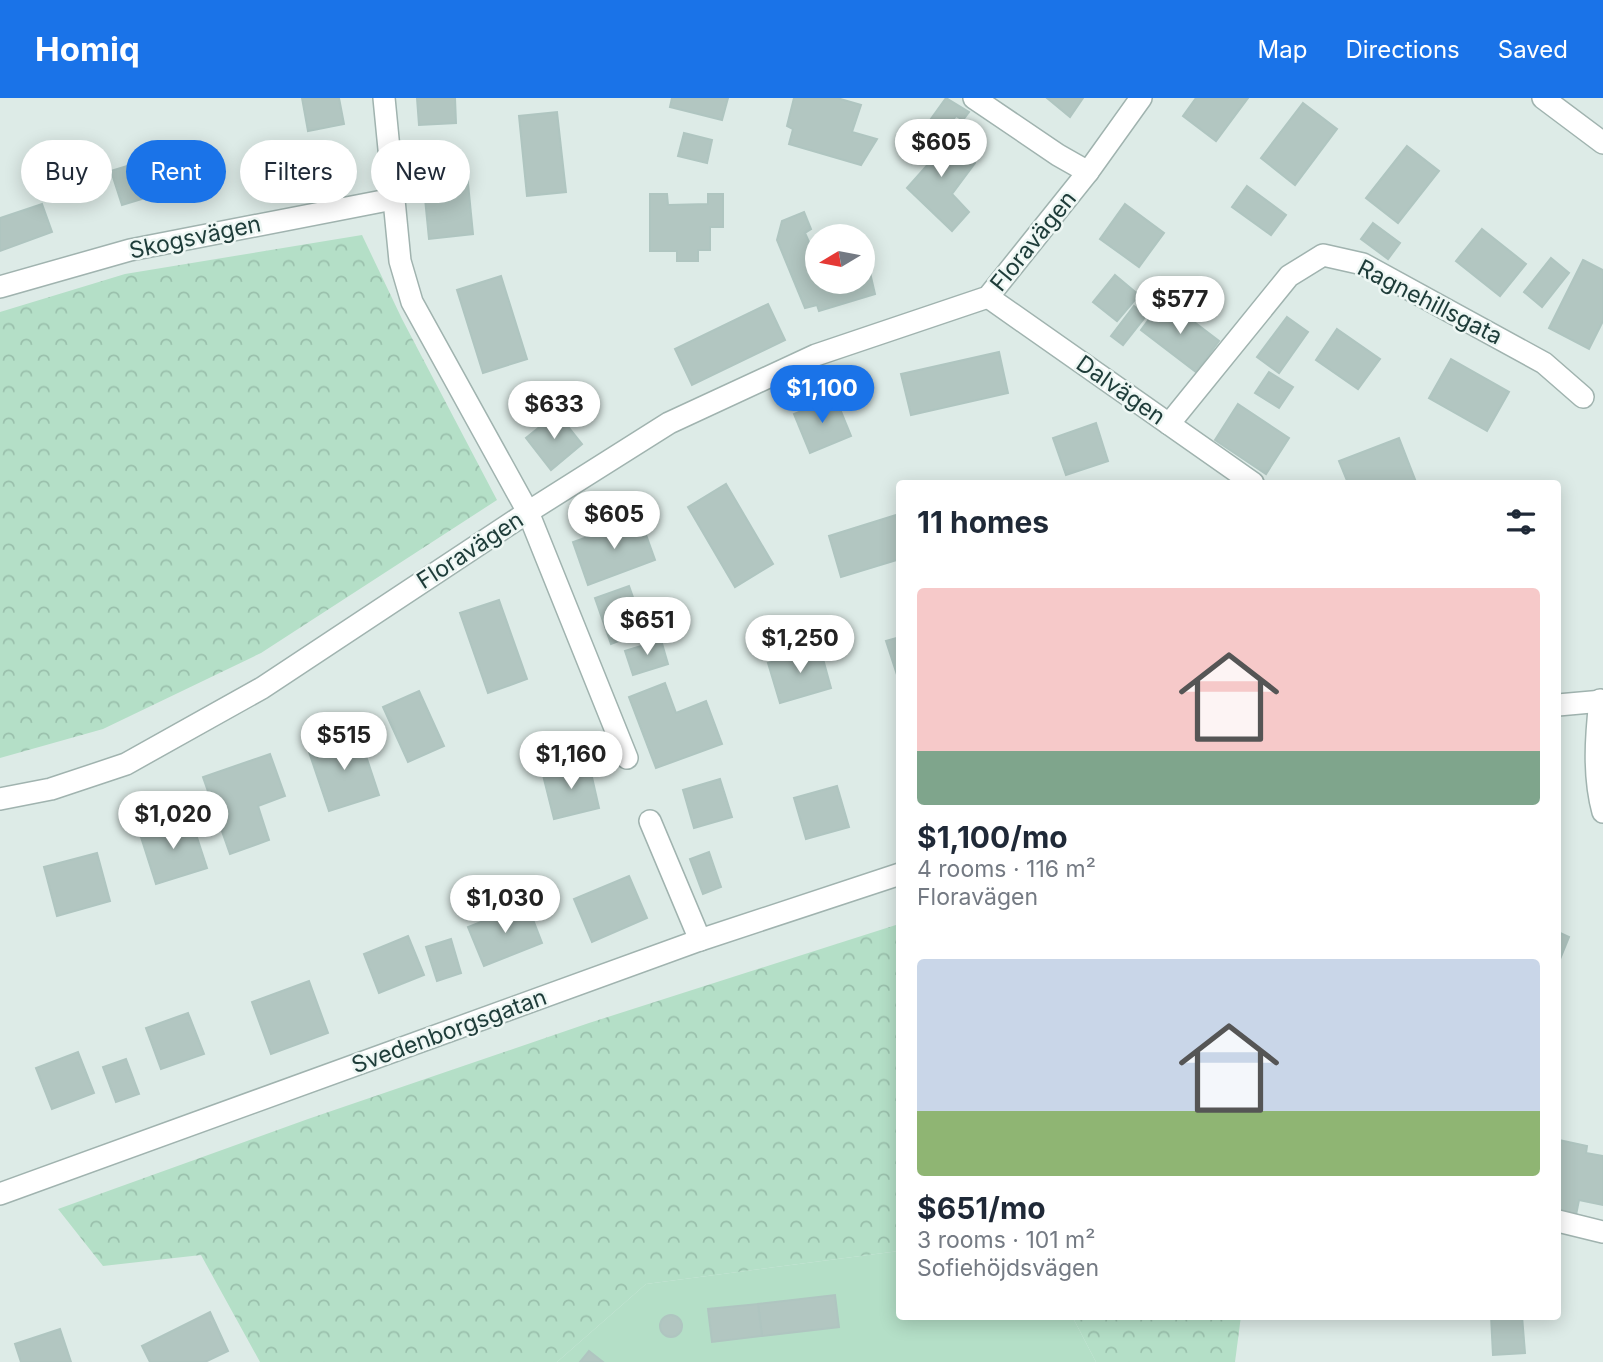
<!DOCTYPE html>
<html lang="en">
<head>
<meta charset="utf-8">
<style>
	body { margin:0; font-family:Inter,sans-serif; background:#f6f6f7; color:#1f2937; height:100vh; display:flex; flex-direction:column; font-size:26px; white-space:nowrap }
	* { box-sizing:border-box; margin:0 }
	p { font-size:23px; color:#747a83 }
	.icon { flex:none; width:38px; height:38px; fill:none; stroke:currentColor; stroke-width:2; stroke-linecap:round; stroke-linejoin:round }
	.map { position:relative; flex:1; overflow:hidden }
	.side { position:absolute; left:896px; top:382px; width:665px; height:840px; display:flex; flex-direction:column; background:#fff; border-radius:7px; box-shadow:0 4px 18px #0003 }
	.side>* { flex:none }
	.banner { position:absolute; left:21px; top:42px; width:665px; height:63px; display:flex; gap:14px }
	.needle { width:46px; rotate:260deg }
	.buttons { position:absolute; left:805px; top:126px; display:grid; gap:14px }
	.buttons a { display:grid; place-items:center; width:70px; height:70px; border-radius:50%; background:#fff; box-shadow:0 4px 18px #0003; font-size:35px }
	.price { position:absolute; translate:-50% -60px; padding:0 16px; border-radius:24px; background:#fff; color:#222; font-size:23px; line-height:46px; filter:drop-shadow(0 2px 4px #0008) }
	.price::after { content:''; position:absolute; left:50%; top:42px; width:21px; height:16px; margin-left:-10px; background:inherit; clip-path:polygon(0 0,100% 0,50% 100%) }
	.price.current { background:#1a73e8; color:#fff }
	ul { padding:0; list-style:none }
	li { display:grid; align-content:center; gap:14px; height:371px; padding:0 21px }
	li span { display:grid; place-items:center; height:217px; border-radius:7px; color:#555 }
	li>.icon { margin-inline-start:auto }
	span .icon { width:126px; height:126px; fill:#fffc; stroke-width:1 }
	li b { font-size:30px }
	h2 { display:flex; justify-content:space-between; align-items:center; height:84px; padding:0 21px; font-size:30px }
	.tag { padding:0 24px; border-radius:32px; background:#fff; box-shadow:0 4px 18px #0003; font-size:24px; line-height:63px }
	.tag.current { background:#1a73e8; color:#fff }
	header { display:flex; align-items:center; gap:42px; box-sizing:border-box; height:98px; padding:0 35px; background:#1a73e8; color:#fff }
	header strong { font-size:33px }
	nav { display:flex; gap:38px; margin-inline-start:auto; font-size:24px }
	.map>svg:first-child { display:block }
</style>
</head>
<body>
<header>
<strong>Homiq</strong>
<nav><a>Map</a><a>Directions</a><a>Saved</a></nav>
</header>
<div class="map">
<svg width="1603" height="1264" viewBox="0 0 1603 1264">
	<defs>
		<pattern id="forest-crowns" width="20" height="18" patternUnits="userSpaceOnUse" patternTransform="scale(1.75)"><rect width="20" height="18" fill="#b4dfc7"/><path d="M2 6a3 3 0 1 1 6 0M12 15a3 3 0 1 1 6 0" fill="none" stroke="#9ac0ac"/></pattern>
	</defs>
	<rect width="100%" height="100%" fill="#ddebe7"/>
	<!-- forest -->
	<g fill="url(#forest-crowns)">
		<polygon points="362,137 402,221 497,402 261,555 103,631 0,660 0,214 125,176"/>
		<polygon points="899,826 899,1153 646,1186 557,1264 260,1264 201,1157 103,1168 58,1111 308,1021 589,925"/>
		<polygon points="1072,1218 1241,1218 1235,1264 1096,1264"/>
	</g>
	<!-- park -->
	<polygon fill="#b4dfc7" points="899,1153 900,1218 1072,1218 1096,1264 557,1264 646,1186"/>
	<!-- building -->
	<g fill="#b2c6c1" stroke="#afc5c0" stroke-width="2">
		<polygon points="302,0 339,0 344,26 308,33"/>
		<polygon points="417,0 455,0 456,25 419,27"/>
		<polygon points="672,0 728,0 722,22 670,9"/>
		<polygon points="794,0 837,0 861,7 852,34 877,41 861,67 789,46 793,31 787,28"/>
		<polygon points="946,0 969,14 963,22 956,18 942,36 928,25"/>
		<polygon points="1047,0 1083,0 1070,19"/>
		<polygon points="1196,0 1248,0 1216,43 1183,18"/>
		<polygon points="1303,5 1337,31 1295,87 1261,60"/>
		<polygon points="557,14 566,94 527,98 519,18"/>
		<polygon points="927,31 975,65 952,96 969,114 952,133 907,90 931,63 912,48"/>
		<polygon points="684,35 712,42 707,65 678,58"/>
		<polygon points="1407,48 1439,73 1398,125 1366,100"/>
		<polygon points="147,62 158,96 122,107 111,73"/>
		<polygon points="467,75 473,136 429,141 423,80"/>
		<polygon points="1247,88 1286,117 1271,137 1232,109"/>
		<polygon points="650,96 667,96 668,107 708,106 708,96 723,96 723,129 710,129 710,152 698,152 698,163 677,163 677,153 650,153"/>
		<polygon points="42,106 52,134 0,153 0,120"/>
		<polygon points="1125,106 1164,135 1139,169 1100,141"/>
		<polygon points="804,114 811,131 805,135 817,162 817,184 863,184 863,154 865,153 875,196 819,213 817,207 805,210 777,142 782,123"/>
		<polygon points="1373,125 1400,145 1388,161 1361,141"/>
		<polygon points="1482,131 1526,166 1500,198 1456,163"/>
		<polygon points="1551,160 1569,175 1542,209 1524,194"/>
		<polygon points="1583,162 1603,172 1603,223 1589,251 1549,230"/>
		<polygon points="1115,177 1139,197 1117,223 1093,204"/>
		<polygon points="501,178 527,261 483,275 457,192"/>
		<polygon points="1164,201 1219,243 1196,274 1141,232"/>
		<polygon points="768,206 785,242 692,287 675,251"/>
		<polygon points="1134,208 1146,218 1123,247 1111,238"/>
		<polygon points="1287,219 1308,234 1279,275 1257,259"/>
		<polygon points="1337,231 1380,261 1358,291 1316,262"/>
		<polygon points="999,254 1008,295 911,317 901,276"/>
		<polygon points="1451,261 1509,294 1487,333 1429,300"/>
		<polygon points="1269,274 1293,289 1279,310 1255,295"/>
		<polygon points="835,299 851,338 810,355 794,316"/>
		<polygon points="1238,306 1289,340 1266,376 1215,342"/>
		<polygon points="557,315 582,346 551,372 526,340"/>
		<polygon points="1096,325 1108,363 1066,377 1053,340"/>
		<polygon points="1399,340 1416,384 1348,385 1339,363"/>
		<polygon points="726,386 773,466 735,489 688,409"/>
		<polygon points="896,417 900,428 900,461 841,479 829,438"/>
		<polygon points="640,420 655,462 588,487 573,444"/>
		<polygon points="629,488 645,533 611,546 595,500"/>
		<polygon points="499,502 527,581 488,595 460,515"/>
		<polygon points="900,539 900,586 886,543"/>
		<polygon points="661,542 668,566 633,577 625,553"/>
		<polygon points="820,550 831,590 780,605 768,565"/>
		<polygon points="665,585 676,615 706,603 722,646 656,670 629,599"/>
		<polygon points="419,593 444,648 408,664 383,609"/>
		<polygon points="358,634 379,697 329,713 308,651"/>
		<polygon points="270,656 285,698 258,708 269,742 230,756 203,679"/>
		<polygon points="589,666 599,710 554,721 543,677"/>
		<polygon points="720,681 732,719 694,730 683,692"/>
		<polygon points="837,688 849,729 806,741 794,700"/>
		<polygon points="191,721 207,770 156,786 140,736"/>
		<polygon points="709,754 721,789 703,796 690,761"/>
		<polygon points="97,755 110,803 57,818 44,769"/>
		<polygon points="629,778 647,820 592,844 574,801"/>
		<polygon points="527,806 542,845 484,868 468,829"/>
		<polygon points="1558,834 1569,839 1558,866"/>
		<polygon points="408,838 424,877 379,895 364,856"/>
		<polygon points="451,841 461,875 437,883 426,849"/>
		<polygon points="309,883 328,935 271,956 252,904"/>
		<polygon points="188,915 204,956 161,971 146,930"/>
		<polygon points="78,954 94,995 52,1011 36,970"/>
		<polygon points="126,961 139,996 116,1004 103,969"/>
		<polygon points="1559,1042 1587,1048 1586,1055 1603,1058 1603,1107 1579,1102 1576,1117 1558,1113"/>
		<polygon points="835,1197 839,1229 762,1238 758,1206"/>
		<polygon points="758,1206 762,1238 712,1244 708,1211"/>
		<polygon points="210,1214 228,1253 205,1264 150,1264 142,1248"/>
		<circle cx="671" cy="1228" r="11"/>
		<polygon points="1491,1218 1522,1218 1525,1255 1493,1257"/>
		<polygon points="60,1231 71,1264 21,1264 15,1246"/>
		<polygon points="589,1253 603,1264 580,1264"/>
	</g>
	<g fill="none" stroke-linecap="round" stroke-linejoin="round">
		<defs>
			<g id="street">
				<polyline points="384,0 400,163 412,204 528,414 627,660"/>
				<polyline points="974,0 1058,57 1088,74"/>
				<polyline points="1543,0 1603,45"/>
				<polyline points="0,189 130,152 393,101"/>
				<polyline points="988,199 1253,385"/>
				<polyline points="1169,326 1289,178 1323,157 1363,166 1544,265 1583,299"/>
				<path d="M1600 602C1596 638 1593 678 1603 714"/>
				<polyline points="1558,607 1603,603"/>
				<polyline points="0,701 51,691 126,666 262,590 528,414 669,325 816,257 988,199 1088,74 1141,0"/>
				<polyline points="650,723 700,842"/>
				<polyline points="0,1096 700,842 900,776"/>
				<polyline points="1558,1123 1603,1134"/>
			</g>
		</defs>
		<!-- street casing -->
		<use href="#street" stroke="#a0b3af" stroke-width="24"/>
		<!-- street -->
		<use href="#street" stroke="#fff" stroke-width="21"/>
	</g>
	<g text-anchor="middle" dominant-baseline="central" stroke-width="5" stroke-linejoin="round" paint-order="stroke">
		<!-- street labels -->
		<g font-size="23" fill="#1e3c39" stroke="#eef7f4">
			<text transform="translate(195 139) rotate(-12)">Skogsvägen</text>
			<text transform="translate(1033 143) rotate(-51)">Floravägen</text>
			<text transform="translate(1430 204) rotate(27)">Ragnehillsgata</text>
			<text transform="translate(1121 292) rotate(35)">Dalvägen</text>
			<text transform="translate(470 452) rotate(-33)">Floravägen</text>
			<text transform="translate(449 933) rotate(-20)">Svedenborgsgatan</text>
		</g>
	</g>
</svg>
<div class="buttons">
<a><svg class="needle" viewBox="-14 -14 28 28"><path d="M0-13l5 13h-10z" fill="#e53935"/><path d="M0 13l5-13h-10z" fill="#747a83"/></svg></a>
</div>
<b class="price" style="left:941px;top:81px">$605</b>
<b class="price" style="left:1180px;top:238px">$577</b>
<b class="price current" style="left:822px;top:327px">$1,100</b>
<b class="price" style="left:554px;top:343px">$633</b>
<b class="price" style="left:614px;top:453px">$605</b>
<b class="price" style="left:647px;top:559px">$651</b>
<b class="price" style="left:800px;top:577px">$1,250</b>
<b class="price" style="left:344px;top:674px">$515</b>
<b class="price" style="left:571px;top:693px">$1,160</b>
<b class="price" style="left:173px;top:753px">$1,020</b>
<b class="price" style="left:505px;top:837px">$1,030</b>
<div class="banner">
<a class="tag">Buy</a>
<a class="tag current">Rent</a>
<a class="tag">Filters</a>
<a class="tag">New</a>
</div>
<section class="side">
<h2>11 homes<svg class="icon" aria-label="filters" viewBox="0 0 24 24"><path d="M4 7h16M4 17h16"/><circle cx="9" cy="7" r="2"/><circle cx="15" cy="17" r="2"/></svg></h2>
<ul>
<li><span style="background:linear-gradient(#f6c9c9 75%,#7fa58c 0)"><svg class="icon" aria-label="home" viewBox="0 0 24 24"><path d="M3 11l9-7 9 7M6 9v11h12V9"/></svg></span><div><b>$1,100/mo</b><p>4 rooms · 116 m²</p><p>Floravägen</p></div></li>
<li><span style="background:linear-gradient(#c9d6e8 70%,#8fb573 0)"><svg class="icon" aria-label="home" viewBox="0 0 24 24"><path d="M3 11l9-7 9 7M6 9v11h12V9"/></svg></span><div><b>$651/mo</b><p>3 rooms · 101 m²</p><p>Sofiehöjdsvägen</p></div></li>
</ul>
</section>
</div>
</body>
</html>
